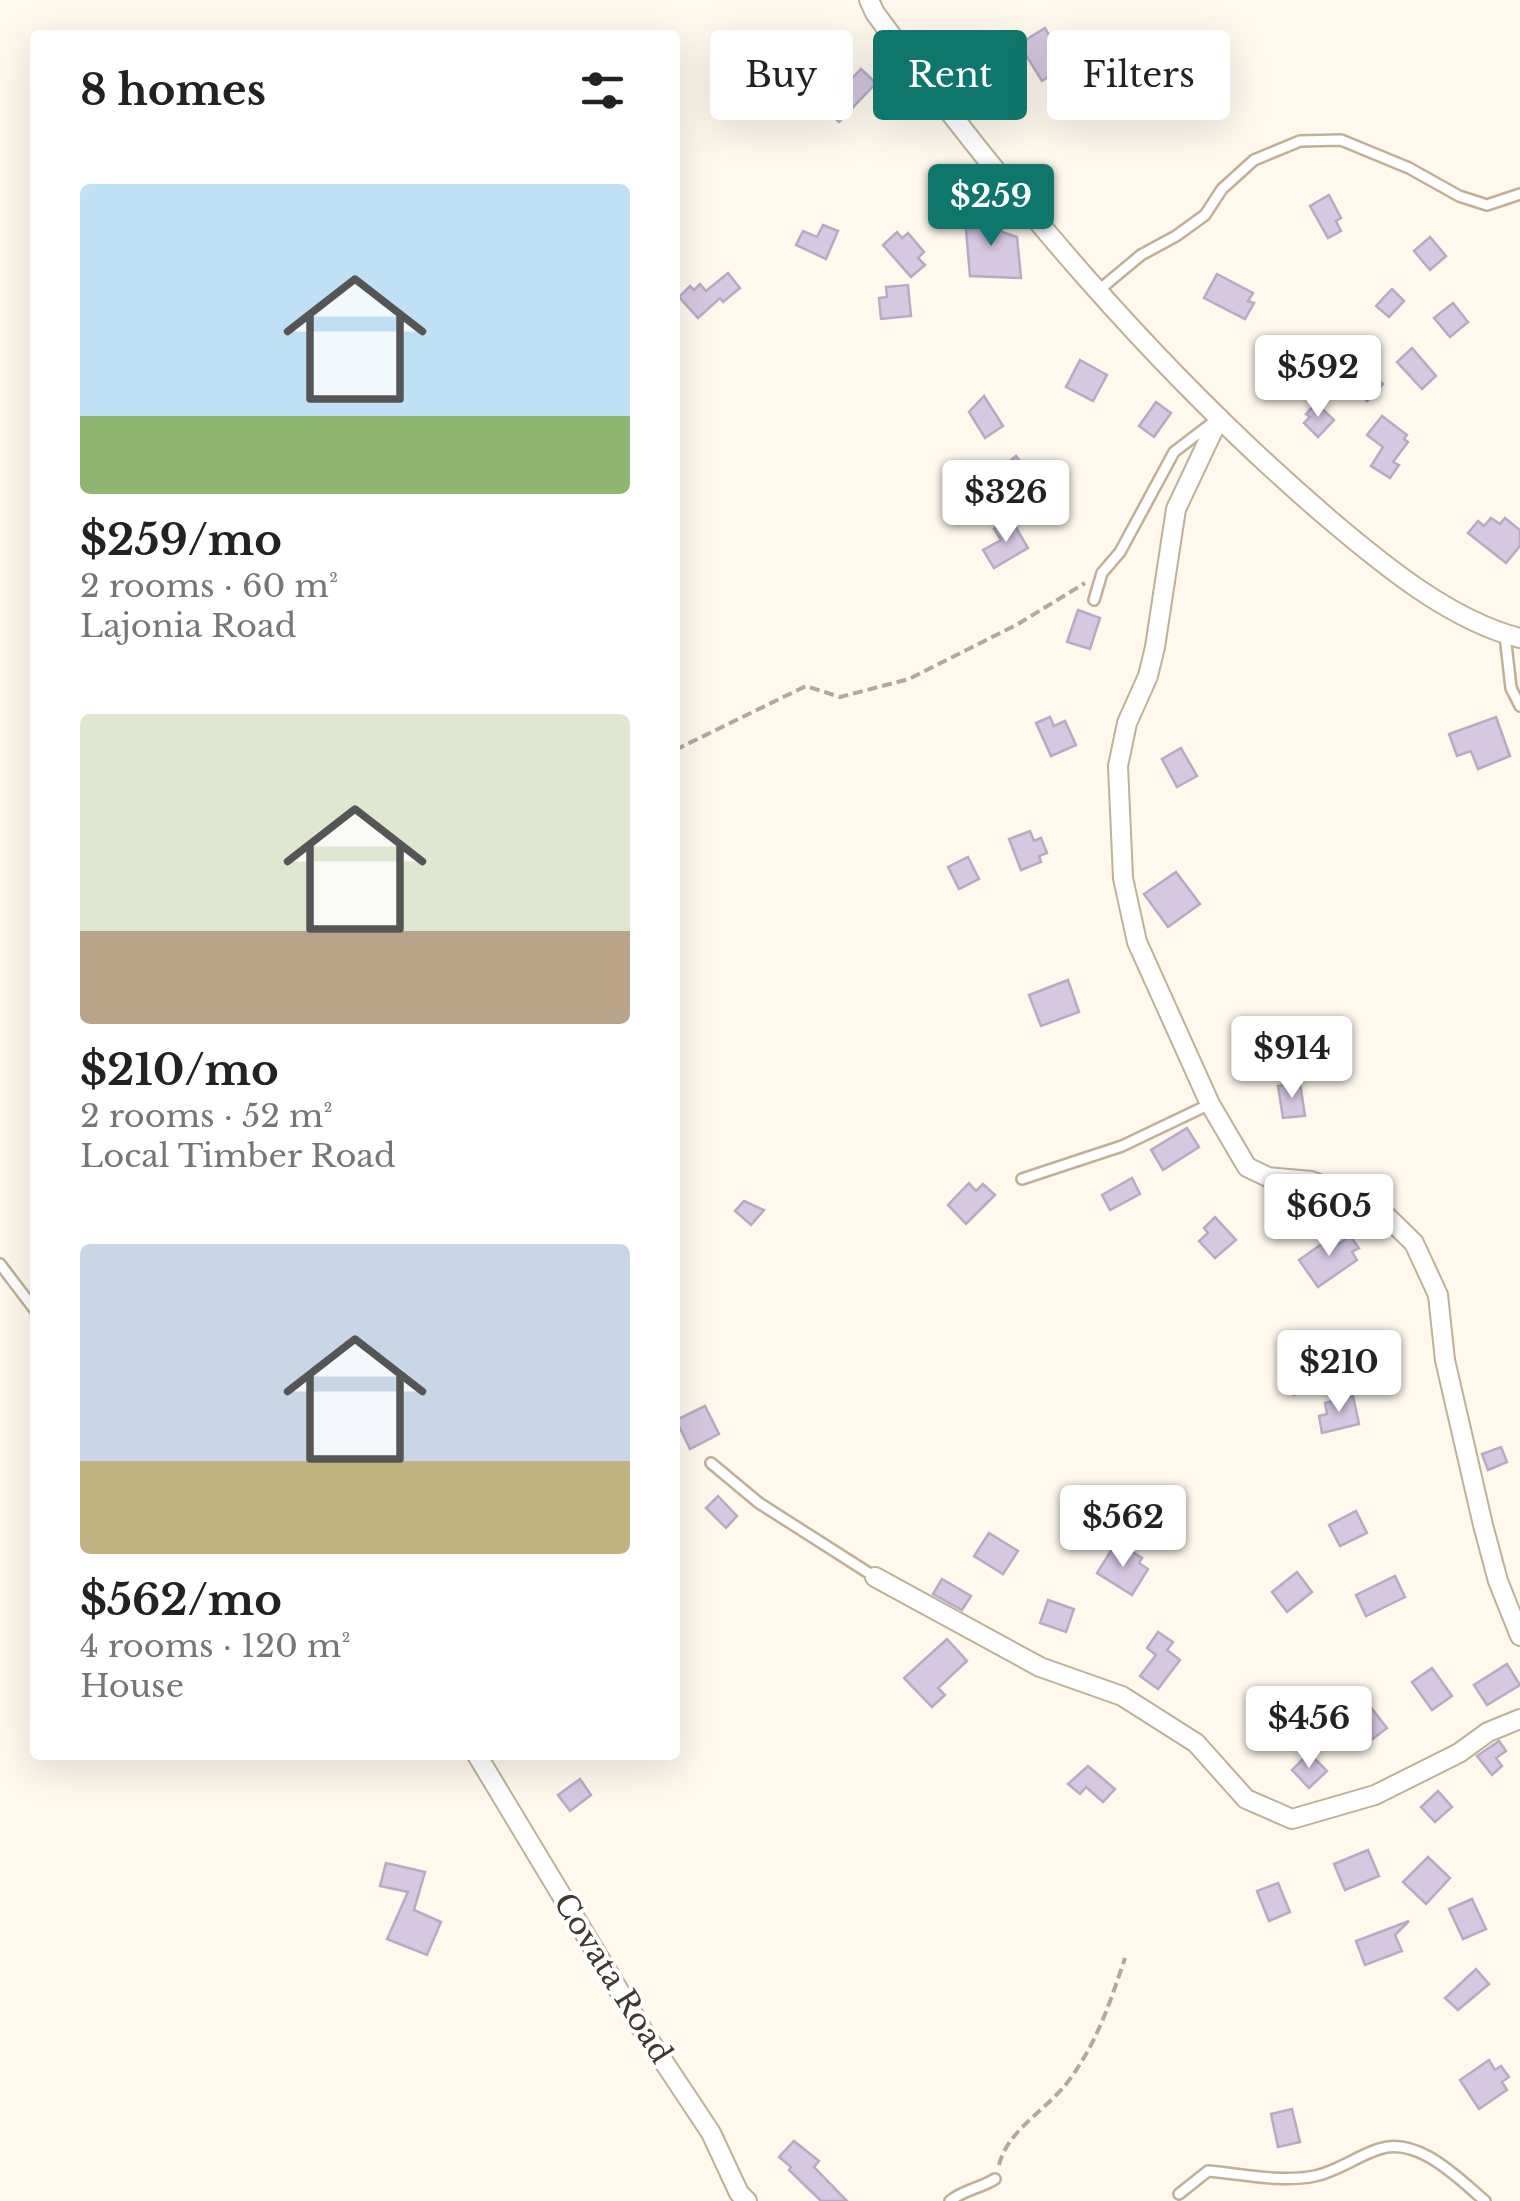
<!DOCTYPE html>
<html lang="en">
<head>
<meta charset="utf-8">
<style>
	body { margin:0; font-family:"Libre Baskerville",serif; background:#f2f2f2; color:#222; height:100vh; display:flex; flex-direction:column; font-size:38px; white-space:nowrap }
	* { box-sizing:border-box; margin:0 }
	p { font-size:32px; color:#767676 }
	.icon { flex:none; width:55px; height:55px; fill:none; stroke:currentColor; stroke-width:2; stroke-linecap:round; stroke-linejoin:round }
	.map { position:relative; flex:1; overflow:hidden }
	.details { position:absolute; left:30px; top:30px; width:650px; height:1730px; display:flex; flex-direction:column; background:#fff; border-radius:10px; box-shadow:0 10px 40px #0002 }
	.details>* { flex:none }
	.guide { position:absolute; left:710px; top:30px; width:660px; height:90px; display:flex; gap:20px }
	.price { position:absolute; translate:-50% -85px; padding:0 22px; border-radius:10px; background:#fff; color:#222; font-size:32px; line-height:65px; filter:drop-shadow(0 2px 5px #0008) }
	.price::after { content:''; position:absolute; left:50%; top:60px; width:30px; height:22px; margin-left:-15px; background:inherit; clip-path:polygon(0 0,100% 0,50% 100%) }
	.price.selected { background:#0f766e; color:#fff }
	ul { padding:0; list-style:none }
	li { display:grid; align-content:center; gap:20px; height:530px; padding:0 50px }
	li span { display:grid; place-items:center; height:310px; border-radius:10px; color:#555 }
	li>.icon { margin-inline-start:auto }
	span .icon { width:180px; height:180px; fill:#fffc; stroke-width:1 }
	li b { font-size:42px }
	h2 { display:flex; justify-content:space-between; align-items:center; height:120px; padding:0 50px; font-size:42px }
	.chip { padding:0 35px; border-radius:10px; background:#fff; box-shadow:0 10px 40px #0002; font-size:35px; line-height:90px }
	.chip.selected { background:#0f766e; color:#fff }
	.map>svg:first-child { display:block }
</style>
</head>
<body>
<div class="map">
<svg width="1520" height="2201" viewBox="0 0 1520 2201">
	<rect width="100%" height="100%" fill="#fef8ed"/>
	<!-- building -->
	<g fill="#d6c7e2" stroke="#b9aac3" stroke-width="2.5">
		<polygon points="1045,28 1066,65 1042,81 1019,44"/>
		<polygon points="861,69 876,83 839,122 824,108"/>
		<polygon points="1329,195 1341,218 1336,221 1341,231 1328,238 1310,206"/>
		<polygon points="998,213 1002,232 1017,237 1021,278 970,276 965,218"/>
		<polygon points="823,225 838,231 826,259 796,245 803,231 817,237"/>
		<polygon points="897,232 902,238 908,233 924,252 918,258 925,265 911,277 883,245"/>
		<polygon points="1430,237 1446,256 1430,270 1414,251"/>
		<polygon points="728,273 740,288 723,302 720,298 698,318 679,297 690,286 694,290 700,284 706,291"/>
		<polygon points="1217,274 1253,293 1248,301 1254,303 1245,319 1204,298"/>
		<polygon points="908,285 911,316 881,319 879,298 887,297 886,287"/>
		<polygon points="1392,289 1404,301 1389,317 1376,306"/>
		<polygon points="1453,303 1468,322 1450,337 1434,318"/>
		<polygon points="1412,348 1436,376 1422,389 1397,362"/>
		<polygon points="1292,359 1313,379 1296,398 1274,378"/>
		<polygon points="1080,360 1107,375 1093,401 1066,387"/>
		<polygon points="1356,360 1383,384 1367,401 1340,377"/>
		<polygon points="984,396 1003,426 985,438 969,412"/>
		<polygon points="1156,402 1171,413 1154,437 1139,426"/>
		<polygon points="1316,403 1334,420 1318,437 1304,423 1310,417 1306,414"/>
		<polygon points="1382,416 1407,435 1404,439 1408,442 1393,462 1399,465 1390,478 1371,466 1383,447 1367,435"/>
		<polygon points="1016,456 1026,469 1014,478 1005,465"/>
		<polygon points="1491,518 1500,524 1505,518 1520,530 1520,546 1506,563 1468,533 1478,521 1484,526"/>
		<polygon points="1011,519 1028,548 994,568 983,550 1001,540 994,529"/>
		<polygon points="1078,610 1100,618 1090,649 1067,642"/>
		<polygon points="1050,717 1054,726 1065,721 1076,745 1051,756 1036,723"/>
		<polygon points="1496,717 1510,756 1478,769 1471,751 1457,756 1449,734"/>
		<polygon points="1181,748 1197,776 1177,787 1162,759"/>
		<polygon points="1030,831 1034,841 1041,838 1047,853 1039,856 1041,862 1021,870 1009,839"/>
		<polygon points="968,857 979,879 959,889 948,867"/>
		<polygon points="1176,872 1200,904 1168,927 1144,894"/>
		<polygon points="1068,980 1079,1012 1041,1026 1029,995"/>
		<polygon points="1300,1083 1305,1116 1283,1118 1278,1086"/>
		<polygon points="1187,1128 1199,1147 1163,1170 1151,1150"/>
		<polygon points="1132,1178 1140,1194 1110,1210 1102,1195"/>
		<polygon points="969,1183 976,1191 983,1184 995,1195 966,1224 948,1205"/>
		<polygon points="744,1201 764,1210 751,1225 735,1211"/>
		<polygon points="1215,1217 1236,1240 1215,1258 1199,1241 1208,1233 1204,1228"/>
		<polygon points="1333,1236 1339,1244 1350,1236 1359,1248 1352,1252 1357,1260 1318,1287 1299,1260"/>
		<polygon points="1307,1367 1314,1388 1294,1395 1288,1374"/>
		<polygon points="1353,1396 1359,1424 1322,1433 1319,1416 1327,1414 1325,1403"/>
		<polygon points="705,1406 719,1434 690,1449 676,1420"/>
		<polygon points="1501,1447 1507,1462 1488,1470 1482,1454"/>
		<polygon points="718,1496 737,1516 726,1528 706,1508"/>
		<polygon points="1356,1511 1367,1533 1340,1546 1329,1525"/>
		<polygon points="989,1533 1018,1551 1003,1574 974,1556"/>
		<polygon points="1114,1546 1124,1552 1126,1548 1142,1558 1139,1563 1148,1569 1132,1595 1097,1573"/>
		<polygon points="1297,1572 1312,1592 1287,1612 1272,1592"/>
		<polygon points="1395,1576 1405,1597 1366,1616 1356,1595"/>
		<polygon points="942,1579 971,1596 962,1610 933,1594"/>
		<polygon points="1048,1600 1074,1609 1066,1632 1040,1623"/>
		<polygon points="1158,1632 1173,1642 1167,1650 1180,1660 1158,1689 1140,1676 1156,1655 1147,1648"/>
		<polygon points="947,1639 967,1661 938,1688 945,1695 932,1707 904,1678"/>
		<polygon points="1507,1664 1520,1685 1487,1705 1474,1685"/>
		<polygon points="1432,1668 1452,1696 1432,1710 1412,1682"/>
		<polygon points="1365,1700 1387,1728 1362,1747 1341,1720"/>
		<polygon points="1499,1741 1506,1751 1496,1758 1502,1766 1492,1775 1477,1756"/>
		<polygon points="1309,1753 1327,1771 1309,1788 1292,1770"/>
		<polygon points="1088,1766 1115,1789 1103,1802 1086,1787 1080,1794 1068,1784"/>
		<polygon points="580,1779 591,1795 570,1811 558,1795"/>
		<polygon points="1438,1791 1452,1807 1435,1822 1421,1807"/>
		<polygon points="1368,1850 1379,1876 1345,1890 1334,1864"/>
		<polygon points="1428,1857 1450,1878 1426,1904 1403,1882"/>
		<polygon points="386,1863 425,1872 414,1910 441,1922 427,1955 387,1939 408,1892 380,1886"/>
		<polygon points="1278,1883 1290,1912 1269,1921 1257,1891"/>
		<polygon points="1472,1899 1486,1929 1463,1939 1449,1909"/>
		<polygon points="1409,1921 1395,1935 1402,1951 1365,1965 1356,1941"/>
		<polygon points="1476,1969 1489,1984 1458,2010 1445,1998"/>
		<polygon points="1489,2060 1495,2070 1501,2066 1509,2077 1502,2082 1507,2090 1479,2109 1460,2080"/>
		<polygon points="1292,2109 1300,2142 1278,2147 1271,2114"/>
		<polygon points="794,2141 819,2161 814,2167 847,2201 821,2201 789,2170 791,2167 779,2157"/>
	</g>
	<g fill="none" stroke-linecap="round" stroke-linejoin="round">
		<defs>
			<g id="lane">
				<polyline points="1099,290 1141,255 1176,236 1205,215 1222,189 1254,160 1300,141 1341,140 1409,168 1459,196 1487,205 1520,194"/>
				<polyline points="1094,600 1102,573 1120,552 1174,452 1212,423"/>
				<polyline points="1505,635 1511,688 1520,706"/>
				<polyline points="1022,1179 1122,1146 1210,1104"/>
				<polyline points="0,1264 35,1310"/>
				<polyline points="711,1463 759,1503 875,1577"/>
				<path d="M1179 2194 1208 2171C1244 2174 1280 2183 1315 2176 1338 2171 1357 2156 1379 2149 1418 2136 1458 2178 1485 2201"/>
				<path d="M950 2201C963 2190 981 2188 995 2179"/>
			</g>
			<g id="street">
				<path d="M869 0 875 13C1008 195 1157 372 1329 519 1382 564 1451 621 1520 638"/>
				<polyline points="1219,418 1176,509 1155,647 1148,676 1127,723 1118,766 1123,878 1137,942 1210,1104 1247,1167 1268,1177 1311,1181 1375,1205 1414,1243 1438,1295 1445,1360 1483,1525 1498,1581 1520,1636"/>
				<polyline points="875,1577 1040,1667 1122,1696 1196,1743 1246,1799 1292,1819 1375,1795 1459,1753 1488,1732 1520,1719"/>
				<polyline points="477,1755 642,2029 711,2133 739,2193 747,2201"/>
			</g>
		</defs>
		<!-- lane casing -->
		<use href="#lane" stroke="#bfb096" stroke-width="14"/>
		<!-- street casing -->
		<use href="#street" stroke="#bfb096" stroke-width="22"/>
		<!-- path -->
		<g stroke="#afa99e" stroke-width="4" stroke-dasharray="10 5" stroke-linecap="butt">
			<polyline points="675,750 806,686 840,697 909,679 1018,624 1085,583"/>
			<path d="M999 2165C1007 2131 1046 2110 1067 2083 1096 2045 1110 2003 1125 1958"/>
		</g>
		<!-- lane -->
		<use href="#lane" stroke="#fff" stroke-width="9"/>
		<!-- street -->
		<use href="#street" stroke="#fff" stroke-width="18"/>
	</g>
	<g text-anchor="middle" dominant-baseline="central" stroke-width="8" stroke-linejoin="round" paint-order="stroke">
		<!-- street labels -->
		<g font-size="30" fill="#3e382d" stroke="#fff">
			<text transform="translate(613 1978) rotate(58)">Covata Road</text>
		</g>
	</g>
</svg>
<b class="price selected" style="left:991px;top:249px">$259</b>
<b class="price" style="left:1318px;top:420px">$592</b>
<b class="price" style="left:1006px;top:545px">$326</b>
<b class="price" style="left:1292px;top:1101px">$914</b>
<b class="price" style="left:1329px;top:1259px">$605</b>
<b class="price" style="left:1339px;top:1415px">$210</b>
<b class="price" style="left:1123px;top:1570px">$562</b>
<b class="price" style="left:1309px;top:1771px">$456</b>
<div class="guide">
<a class="chip">Buy</a>
<a class="chip selected">Rent</a>
<a class="chip">Filters</a>
</div>
<section class="details">
<h2>8 homes<svg class="icon" aria-label="filters" viewBox="0 0 24 24"><path d="M4 7h16M4 17h16"/><circle cx="9" cy="7" r="2"/><circle cx="15" cy="17" r="2"/></svg></h2>
<ul>
<li><span style="background:linear-gradient(#bfe0f5 75%,#8fb573 0)"><svg class="icon" aria-label="home" viewBox="0 0 24 24"><path d="M3 11l9-7 9 7M6 9v11h12V9"/></svg></span><div><b>$259/mo</b><p>2 rooms · 60 m²</p><p>Lajonia Road</p></div></li>
<li><span style="background:linear-gradient(#dfe7d0 70%,#b9a48a 0)"><svg class="icon" aria-label="home" viewBox="0 0 24 24"><path d="M3 11l9-7 9 7M6 9v11h12V9"/></svg></span><div><b>$210/mo</b><p>2 rooms · 52 m²</p><p>Local Timber Road</p></div></li>
<li><span style="background:linear-gradient(#c9d6e8 70%,#c2b280 0)"><svg class="icon" aria-label="home" viewBox="0 0 24 24"><path d="M3 11l9-7 9 7M6 9v11h12V9"/></svg></span><div><b>$562/mo</b><p>4 rooms · 120 m²</p><p>House</p></div></li>
</ul>
</section>
</div>
</body>
</html>
